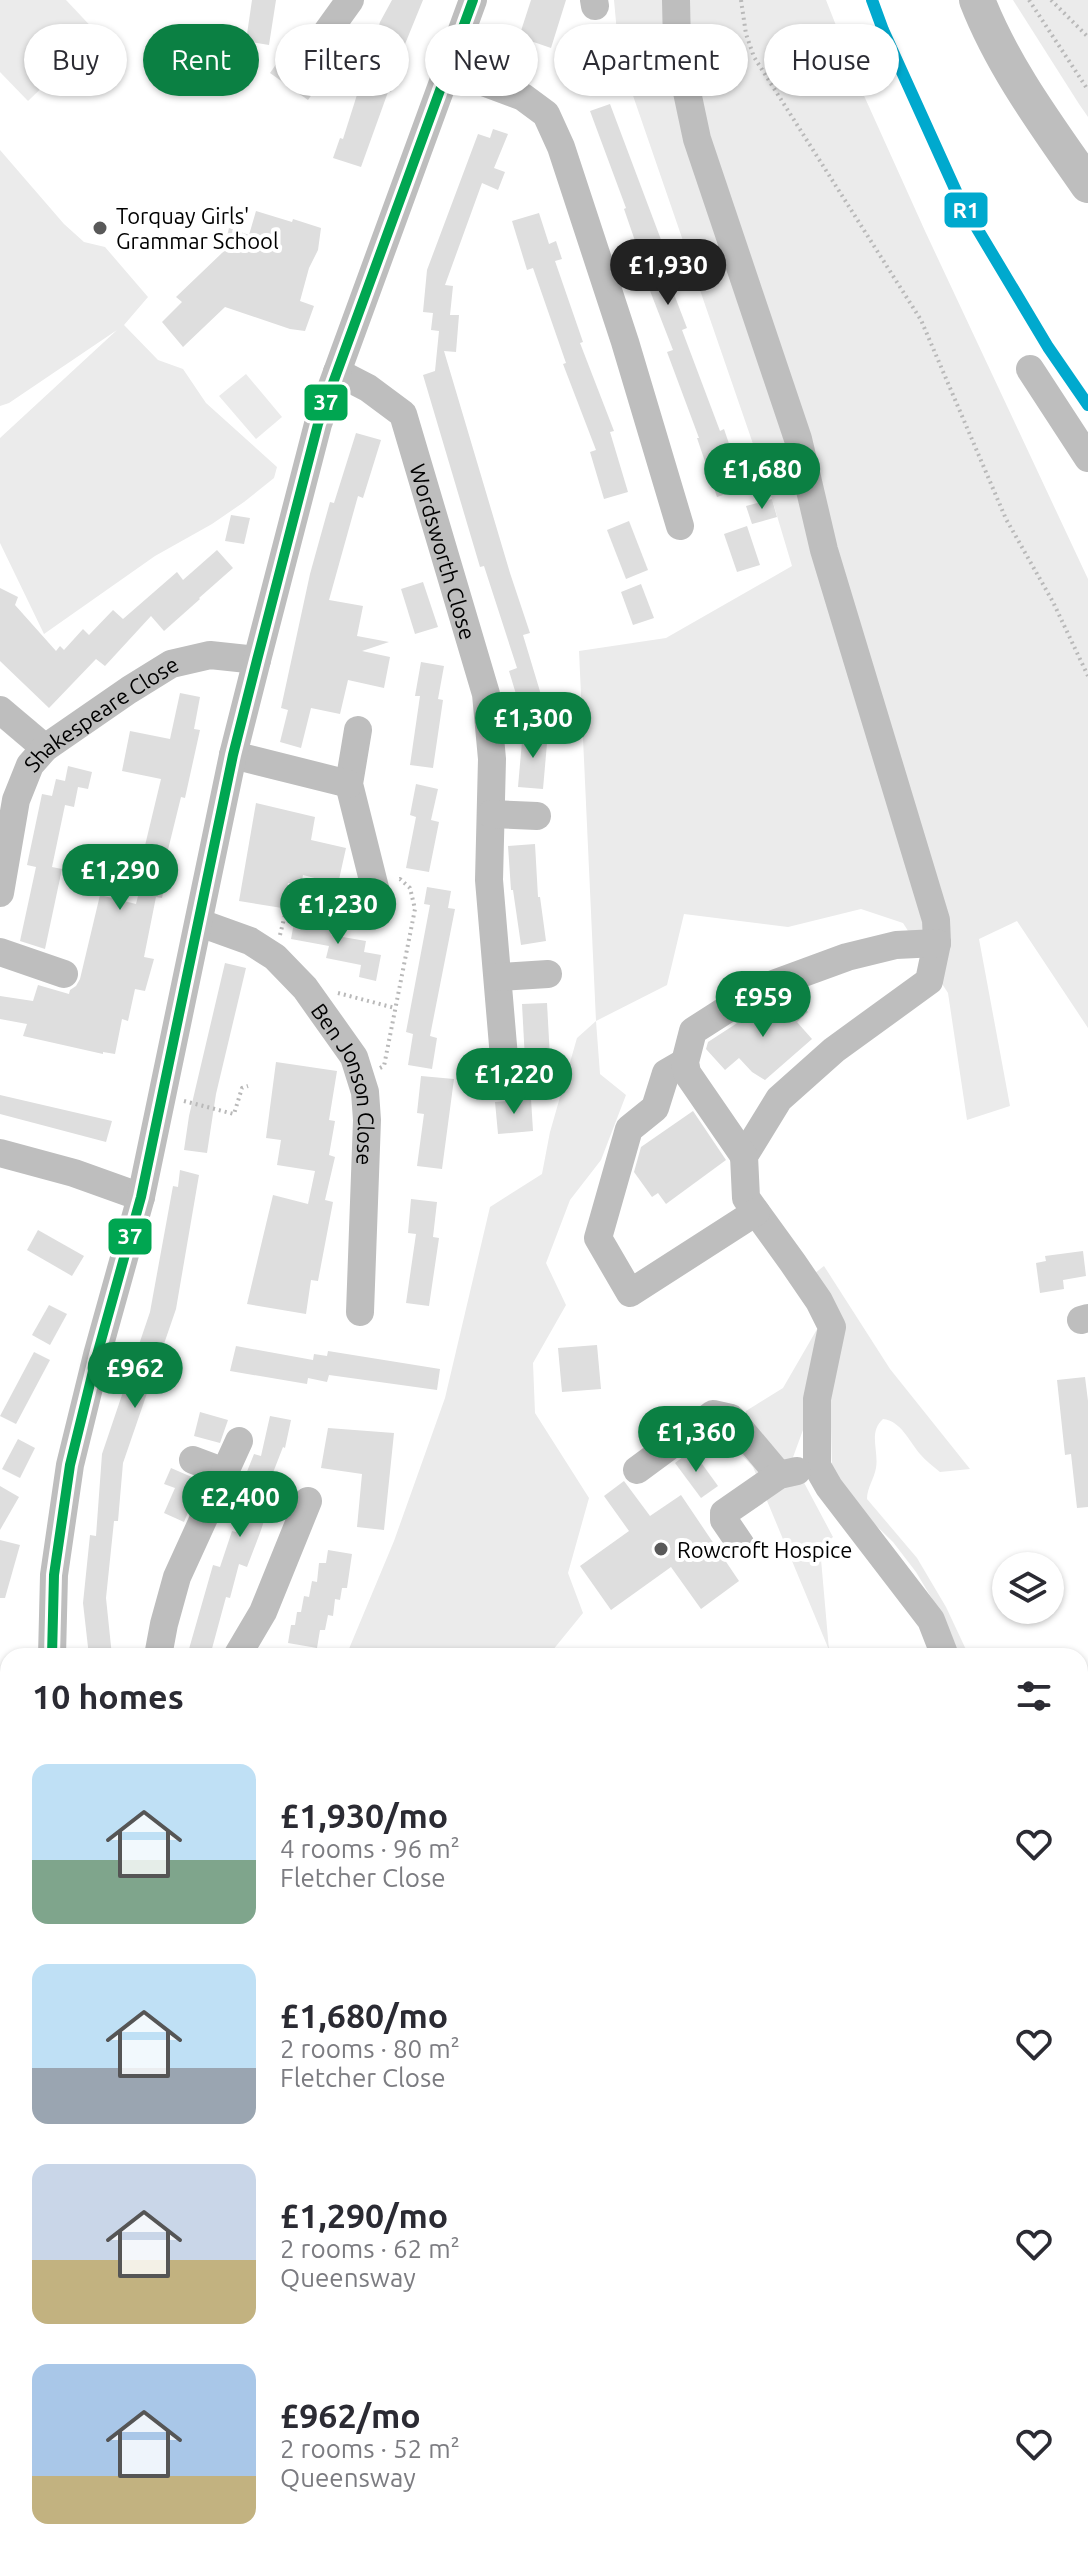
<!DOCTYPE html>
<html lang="en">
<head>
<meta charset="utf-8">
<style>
	body { margin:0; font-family:Ubuntu,sans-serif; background:#f2f2f3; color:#2b2b33; height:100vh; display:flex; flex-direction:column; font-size:30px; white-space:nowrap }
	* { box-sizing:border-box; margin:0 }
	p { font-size:26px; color:#7c7c81 }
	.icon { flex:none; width:44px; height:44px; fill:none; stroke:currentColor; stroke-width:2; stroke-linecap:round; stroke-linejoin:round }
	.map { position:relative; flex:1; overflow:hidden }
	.drawer { position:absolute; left:0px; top:1648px; width:1088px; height:914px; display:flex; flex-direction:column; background:#fff; border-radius:24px 24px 0 0; box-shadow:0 2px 6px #0004 }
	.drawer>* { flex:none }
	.hud { position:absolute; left:24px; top:24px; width:1040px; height:72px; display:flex; gap:16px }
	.controls { position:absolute; left:992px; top:1552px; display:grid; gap:16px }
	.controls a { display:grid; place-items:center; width:72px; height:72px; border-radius:50%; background:#fff; box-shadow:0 2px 6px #0004; font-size:40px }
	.price { position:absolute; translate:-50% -68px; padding:0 18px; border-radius:28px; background:#0b8043; color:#fff; font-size:26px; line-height:52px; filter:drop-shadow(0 2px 4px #0008) }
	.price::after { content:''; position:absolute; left:50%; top:48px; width:24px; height:18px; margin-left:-12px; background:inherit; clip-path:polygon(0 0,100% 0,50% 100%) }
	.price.active { background:#222; color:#fff }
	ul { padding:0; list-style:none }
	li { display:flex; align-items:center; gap:24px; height:200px; padding:0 32px }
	li span { display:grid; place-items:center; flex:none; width:224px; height:160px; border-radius:16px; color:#555 }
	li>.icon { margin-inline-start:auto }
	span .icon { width:96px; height:96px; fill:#fffc; stroke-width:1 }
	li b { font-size:34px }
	h2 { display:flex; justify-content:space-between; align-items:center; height:96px; padding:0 32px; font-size:34px }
	.chip { padding:0 28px; border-radius:36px; background:#fff; box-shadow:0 2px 6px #0004; font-size:28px; line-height:72px }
	.chip.active { background:#0b8043; color:#fff }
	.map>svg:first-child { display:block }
</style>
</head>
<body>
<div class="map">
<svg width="1088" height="2561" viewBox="0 0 1088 2561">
	<rect width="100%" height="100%" fill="#fff"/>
	<!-- green -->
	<g fill="#ebebeb">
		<polygon points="0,0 66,0 98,34 28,101 0,72"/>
		<polygon points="614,0 826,0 861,89 925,231 1088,579 1088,1028 1017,921 979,939 1010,1106 967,1120 948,993 903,923 861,909 788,927 684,914 667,985 596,1021 600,1074 626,1095 601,1160 570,1200 546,1263 566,1305 533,1363 535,1413 589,1498 568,1573 583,1613 548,1656 346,1656 394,1541 445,1398 490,1207 542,1174 550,1132 577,1038 596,1021 579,651 666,638 792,566 772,499 619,55"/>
		<polygon points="1013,0 1088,0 1088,117 1079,104"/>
		<polygon points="0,150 64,224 84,242 105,247 148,297 124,325 158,360 183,369 206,403 277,467 274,478 244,502 212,524 155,556 44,634 0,543 0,438 117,330 9,403 0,406"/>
		<polygon points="246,374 282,417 256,439 219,396"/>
		<path d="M824 1266 890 1369 970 1469 940 1472C933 1466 926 1461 920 1454 909 1441 901 1421 883 1419 868 1432 879 1451 876 1468 874 1479 867 1488 867 1499L917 1558 946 1607 969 1656H960L931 1597 916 1572 893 1542 854 1504 832 1468 830 1384 810 1277Z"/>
		<polygon points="820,1324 811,1408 792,1460 833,1537 820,1548 829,1650 753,1467 734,1447 746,1411 783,1388"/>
		<polygon points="8,2055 8,2273 0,2275 0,2057"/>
		<polygon points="1080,2495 1088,2502 1088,2561 920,2561 914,2554 1080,2554"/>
	</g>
	<!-- building -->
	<g fill="#dedede">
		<polygon points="252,0 276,0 269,45 246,41"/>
		<polygon points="392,0 423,0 394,71 398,73 391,92 388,92 361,167 333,158 340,138 343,139 380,22"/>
		<polygon points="531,0 566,0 551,48 519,37"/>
		<polygon points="279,60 290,67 295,60 322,80 308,100 270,73"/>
		<polygon points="610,104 663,245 656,247 687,328 682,330 720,431 724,429 744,488 717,497 697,438 699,438 667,352 673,350 640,265 643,264 624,209 626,208 590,111"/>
		<polygon points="493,129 508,134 494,168 505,172 498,190 482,183 445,285 453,286 450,315 459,315 456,352 444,351 510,573 530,633 523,635 545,708 522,714 509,671 517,668 484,566 480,567 423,375 435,371 439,331 431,330 433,313 423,312 427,270 478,134 490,138"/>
		<polygon points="256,211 292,222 293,219 321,228 318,250 309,268 300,301 314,306 305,331 290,329 225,307 183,347 162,322 182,302 176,297 223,252 229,228 249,235"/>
		<polygon points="539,213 549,244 556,241 562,259 555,261 583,342 580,343 614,431 610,432 628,492 604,499 590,452 596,450 563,364 566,363 533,268 527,270 512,221"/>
		<polygon points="356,433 381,440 363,498 358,496 329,600 363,606 357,636 389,642 362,651 390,657 384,688 348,680 340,714 311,708 301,748 280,742 288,710 281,708 310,574 330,502 334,503"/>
		<polygon points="772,499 777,517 752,524 746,506"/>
		<polygon points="231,515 250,518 244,544 225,541"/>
		<polygon points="629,521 648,570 626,579 607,530"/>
		<polygon points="747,526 760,565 737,572 724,534"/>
		<polygon points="217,550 233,568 199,598 200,599 164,631 151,616 105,666 96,659 49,708 0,661 0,588 18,597 15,605 56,651 60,646 64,650 83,629 89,635 113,610 123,619 177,572 183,580"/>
		<polygon points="423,582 438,627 415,634 401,589"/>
		<polygon points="641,584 654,618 633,625 621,592"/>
		<polygon points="421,662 444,666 438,699 443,700 433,768 410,765 420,696 415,696"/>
		<polygon points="180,693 200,697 194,729 200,730 185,798 181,797 164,866 169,867 162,898 156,897 144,957 154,959 145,991 135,989 128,1021 122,1019 115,1054 103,1052 103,1054 23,1036 27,1024 0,1019 0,996 33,1001 38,985 69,994 70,990 76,986 80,979 100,895 136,904 147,860 142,858 161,779 122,771 130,731 170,739"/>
		<polygon points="523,730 548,732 543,789 518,787"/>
		<polygon points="68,766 92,772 88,789 78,787 74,807 65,805 52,867 62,869 45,949 20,941 36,867 27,865 42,794 52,796 56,779 65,781"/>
		<polygon points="416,784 438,789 431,820 439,822 429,872 406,868 416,817 410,815"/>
		<polygon points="256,803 315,817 311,840 346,848 338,884 303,875 301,886 288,883 282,908 239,901"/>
		<polygon points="535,844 538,897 540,897 546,941 521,945 513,890 511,890 508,846"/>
		<polygon points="427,887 451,891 448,908 455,909 430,1036 437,1038 432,1069 408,1065 413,1034 406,1032 430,905 424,904"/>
		<polygon points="295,917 333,924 331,935 366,941 364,952 381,955 376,981 359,977 361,965 326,958 329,946 291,939"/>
		<polygon points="225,963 246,968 216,1094 207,1153 184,1150 189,1116"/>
		<polygon points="793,995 808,1012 797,1022 812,1039 765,1080 752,1072 739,1058 725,1070 706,1049 708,1042 765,1005 770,1009 780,1000"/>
		<polygon points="547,1003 550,1058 525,1060 522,1004"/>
		<polygon points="276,1062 337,1071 329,1120 335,1121 329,1155 335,1157 325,1200 333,1202 318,1281 311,1280 306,1314 247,1304 273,1195 308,1204 315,1171 277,1165 281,1140 266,1138"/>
		<polygon points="421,1076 454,1079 442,1169 417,1166 424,1114 417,1113"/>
		<polygon points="0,1095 112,1121 106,1142 0,1114"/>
		<polygon points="531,1099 533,1131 498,1134 495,1102"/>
		<polygon points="693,1111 726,1160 666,1204 658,1193 652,1197 634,1172 641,1147"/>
		<polygon points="180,1170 199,1175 176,1309 123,1463 118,1521 114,1521 106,1598 112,1656 89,1656 83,1603 90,1535 96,1536 102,1454 150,1312 173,1186 178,1187"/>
		<polygon points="411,1199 437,1202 433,1237 439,1238 429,1306 406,1303 416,1234 408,1233"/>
		<polygon points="38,1230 84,1256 72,1276 27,1250"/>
		<polygon points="1083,1251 1086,1276 1063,1280 1064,1289 1040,1293 1036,1263 1046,1261 1045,1256"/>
		<polygon points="49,1305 67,1314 50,1345 32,1335"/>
		<polygon points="597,1345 601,1389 562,1392 558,1348"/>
		<polygon points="236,1346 313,1360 314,1354 327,1356 328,1351 440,1369 437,1390 329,1375 327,1382 308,1378 307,1384 230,1371"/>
		<polygon points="34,1352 50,1360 16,1424 0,1416"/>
		<polygon points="1085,1377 1088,1401 1088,1507 1077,1508 1071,1454 1065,1455 1057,1380"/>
		<polygon points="200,1412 228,1420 220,1443 194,1436"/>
		<polygon points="270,1416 291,1420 285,1448 283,1447 262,1501 270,1503 260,1533 247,1567 239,1564 230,1598 226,1597 210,1656 187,1656 213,1565 220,1567 232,1531 236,1532 253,1482 244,1479 254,1454 261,1456"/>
		<polygon points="328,1428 394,1433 384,1530 357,1527 362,1474 321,1468"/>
		<polygon points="18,1439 35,1448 20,1478 2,1469"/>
		<polygon points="692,1450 718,1486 701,1498 675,1463"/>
		<polygon points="171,1468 194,1478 190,1488 197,1491 184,1522 164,1513 175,1488 164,1484"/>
		<polygon points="624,1481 650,1516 681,1495 739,1581 701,1609 671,1567 611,1610 580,1566 629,1531 604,1496"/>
		<polygon points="0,1486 19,1497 0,1530"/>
		<polygon points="0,1540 20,1545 5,1598 0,1598"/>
		<polygon points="328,1550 352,1554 347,1588 342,1588 340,1600 335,1599 333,1616 328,1615 325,1630 320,1630 317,1648 288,1643 291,1625 295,1625 297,1612 301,1612 304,1596 309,1597 312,1581 317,1582 319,1563 326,1563"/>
	</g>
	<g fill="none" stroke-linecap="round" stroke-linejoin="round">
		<!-- path -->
		<g stroke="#b9b9b9" stroke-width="4" stroke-dasharray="2 4" stroke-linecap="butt">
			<polyline points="741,0 746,34 754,57 921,320 1006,519 1053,602 1088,676"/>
			<polyline points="1029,0 1088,90"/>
			<polyline points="1051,0 1088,37"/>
			<polyline points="280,935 290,894 310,894 314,887"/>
			<polyline points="338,993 395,1008"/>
			<polyline points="380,1068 384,1066 415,909 410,888 400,879 397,880"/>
			<polyline points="184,1101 234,1114 242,1088 248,1086"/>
			<polyline points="479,2560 638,2554"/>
		</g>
		<!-- minor -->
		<g stroke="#bebebe" stroke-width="28">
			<polyline points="594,0 595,6"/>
			<polyline points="676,0 677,45 697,139 798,439 824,550 936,920 937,943 929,981 834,1050 779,1099 744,1156 746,1198 793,1263 819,1301 832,1327 817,1399 817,1466 829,1487 931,1620 945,1656"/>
			<polyline points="322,39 350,0"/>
			<polyline points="448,69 523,97 546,114 561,147 625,342 680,526"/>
			<polyline points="1030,369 1088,458"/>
			<path id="s1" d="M337 372 368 388 403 414 486 694 492 759 489 880 506 1081 548 1078"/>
			<polyline points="0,710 45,748"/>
			<polyline points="358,730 349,784 377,896"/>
			<polyline points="233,755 349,784"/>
			<polyline points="491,814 537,816"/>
			<path id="s2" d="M0 893 16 800 30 765 45 748 129 690 171 664 210 655 257 660"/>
			<path id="s3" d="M200 923 250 941 275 957 305 988 354 1057 365 1092 367 1120 360 1312"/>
			<polyline points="0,952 64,974"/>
			<polyline points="499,977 548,974"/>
			<polyline points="685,1062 666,1073 655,1108 629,1129 598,1238 630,1293 756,1212"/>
			<polyline points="0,1153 74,1173 141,1197"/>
			<polyline points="744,1156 687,1073 685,1062 693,1031 757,990 847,957 896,945 937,943"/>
			<polyline points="1081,1320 1088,1318"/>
			<polyline points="193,1460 225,1472"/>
			<polyline points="637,1470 713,1414 731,1418 779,1475"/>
			<polyline points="741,1545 724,1520 724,1513 779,1475 797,1471"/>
			<polyline points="52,1656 54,1575 70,1465 97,1355 141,1197 233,755 257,660 318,424 473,0"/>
			<polyline points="158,1656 164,1624 177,1577 239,1441"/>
			<polyline points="237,1656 263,1612 308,1501"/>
			<polyline points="0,1738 8,1737"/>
			<polyline points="1080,2034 1088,2046"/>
			<polyline points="0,2057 8,2055"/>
			<polyline points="0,2283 8,2280"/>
			<polyline points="1080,2334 1088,2344"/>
			<polyline points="0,2370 8,2382"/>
			<polyline points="0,2404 8,2401"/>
			<polyline points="1080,2495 1088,2502"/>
			<polyline points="0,2547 8,2543"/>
			<polyline points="302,2554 306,2561"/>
			<polyline points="450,2554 457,2561"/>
			<polyline points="804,2554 810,2561"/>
			<polyline points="914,2554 920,2561"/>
			<polyline points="370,2561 420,2554"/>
		</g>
		<!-- major -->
		<path stroke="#bebebe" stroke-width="36" d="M977 0C1003 67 1047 126 1088 185"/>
		<defs>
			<polyline id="bus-1" points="52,1656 54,1575 70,1465 97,1355 141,1197 233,755 257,660 318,424 473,0"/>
		</defs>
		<!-- bus-1 casing -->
		<use href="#bus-1" stroke="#fff" stroke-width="16"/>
		<!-- bus-1 -->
		<use href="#bus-1" stroke="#00a651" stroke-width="10"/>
		<defs>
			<polyline id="rail-1" points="872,0 883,30 960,200 1048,347 1088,405"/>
		</defs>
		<!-- rail-1 casing -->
		<use href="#rail-1" stroke="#fff" stroke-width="18"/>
		<!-- rail-1 -->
		<use href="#rail-1" stroke="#00a9ce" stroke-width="12"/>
	</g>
	<!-- markers -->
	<g fill="#595959" stroke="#fff" stroke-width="3">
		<circle cx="100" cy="228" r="8"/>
		<circle cx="661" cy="1549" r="8"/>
	</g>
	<g text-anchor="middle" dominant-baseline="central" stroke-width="8" stroke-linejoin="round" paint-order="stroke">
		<!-- poi labels -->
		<g font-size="22" fill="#000" stroke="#fff" text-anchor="start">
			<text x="116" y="215">Torquay Girls'<tspan x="116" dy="25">Grammar School</tspan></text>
			<text x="677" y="1549">Rowcroft Hospice</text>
		</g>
		<!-- street labels -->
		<g font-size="22" fill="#000" stroke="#fff">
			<text stroke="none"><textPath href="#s1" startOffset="222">Wordsworth Close</textPath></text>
			<text stroke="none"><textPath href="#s2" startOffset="220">Shakespeare Close</textPath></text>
			<text stroke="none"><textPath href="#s3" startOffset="234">Ben Jonson Close</textPath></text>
		</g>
	</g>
	<g stroke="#fff" stroke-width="3">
		<rect x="943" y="191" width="46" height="38" rx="8" fill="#00a9ce"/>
		<rect x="303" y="383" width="46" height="39" rx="8" fill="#00a651"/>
		<rect x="107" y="1217" width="46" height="39" rx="8" fill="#00a651"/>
	</g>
	<g font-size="22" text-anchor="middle" font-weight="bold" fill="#fff">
		<text x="966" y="218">R1</text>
		<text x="326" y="410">37</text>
		<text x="130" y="1244">37</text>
	</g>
</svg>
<div class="controls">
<a><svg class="icon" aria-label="layers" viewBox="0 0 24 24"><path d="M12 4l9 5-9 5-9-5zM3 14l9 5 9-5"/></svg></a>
</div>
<b class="price active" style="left:668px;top:307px">£1,930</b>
<b class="price" style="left:762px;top:511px">£1,680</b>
<b class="price" style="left:533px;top:760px">£1,300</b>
<b class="price" style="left:120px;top:912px">£1,290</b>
<b class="price" style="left:338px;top:946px">£1,230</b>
<b class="price" style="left:763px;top:1039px">£959</b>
<b class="price" style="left:514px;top:1116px">£1,220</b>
<b class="price" style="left:135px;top:1410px">£962</b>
<b class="price" style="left:696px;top:1474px">£1,360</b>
<b class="price" style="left:240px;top:1539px">£2,400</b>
<div class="hud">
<a class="chip">Buy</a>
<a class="chip active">Rent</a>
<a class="chip">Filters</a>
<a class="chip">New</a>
<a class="chip">Apartment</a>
<a class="chip">House</a>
</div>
<section class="drawer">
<h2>10 homes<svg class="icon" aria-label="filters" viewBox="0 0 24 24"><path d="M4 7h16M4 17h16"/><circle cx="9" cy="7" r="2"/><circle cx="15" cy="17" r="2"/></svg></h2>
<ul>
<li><span style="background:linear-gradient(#bfe0f5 60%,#7fa58c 0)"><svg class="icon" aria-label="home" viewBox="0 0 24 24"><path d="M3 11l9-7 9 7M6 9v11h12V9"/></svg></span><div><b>£1,930/mo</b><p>4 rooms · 96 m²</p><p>Fletcher Close</p></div><svg class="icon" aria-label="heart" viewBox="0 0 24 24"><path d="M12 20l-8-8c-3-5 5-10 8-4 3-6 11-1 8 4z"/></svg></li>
<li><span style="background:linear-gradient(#bfe0f5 65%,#9aa5b1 0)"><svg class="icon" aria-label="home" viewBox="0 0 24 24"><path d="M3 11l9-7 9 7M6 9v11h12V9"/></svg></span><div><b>£1,680/mo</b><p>2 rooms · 80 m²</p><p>Fletcher Close</p></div><svg class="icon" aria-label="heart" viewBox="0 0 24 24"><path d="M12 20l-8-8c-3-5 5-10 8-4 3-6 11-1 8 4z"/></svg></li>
<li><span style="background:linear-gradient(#c9d6e8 60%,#c2b280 0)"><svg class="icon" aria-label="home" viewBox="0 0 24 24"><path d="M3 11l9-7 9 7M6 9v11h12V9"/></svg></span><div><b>£1,290/mo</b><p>2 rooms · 62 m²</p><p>Queensway</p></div><svg class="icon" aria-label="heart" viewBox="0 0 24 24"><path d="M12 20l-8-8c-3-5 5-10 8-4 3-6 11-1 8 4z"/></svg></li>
<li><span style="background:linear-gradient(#a9c7e8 70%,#c2b280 0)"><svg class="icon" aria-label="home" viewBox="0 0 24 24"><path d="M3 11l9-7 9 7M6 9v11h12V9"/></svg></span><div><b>£962/mo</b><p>2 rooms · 52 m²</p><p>Queensway</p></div><svg class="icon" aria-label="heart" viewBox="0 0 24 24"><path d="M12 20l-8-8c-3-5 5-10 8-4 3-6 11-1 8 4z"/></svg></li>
</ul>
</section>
</div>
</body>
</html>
